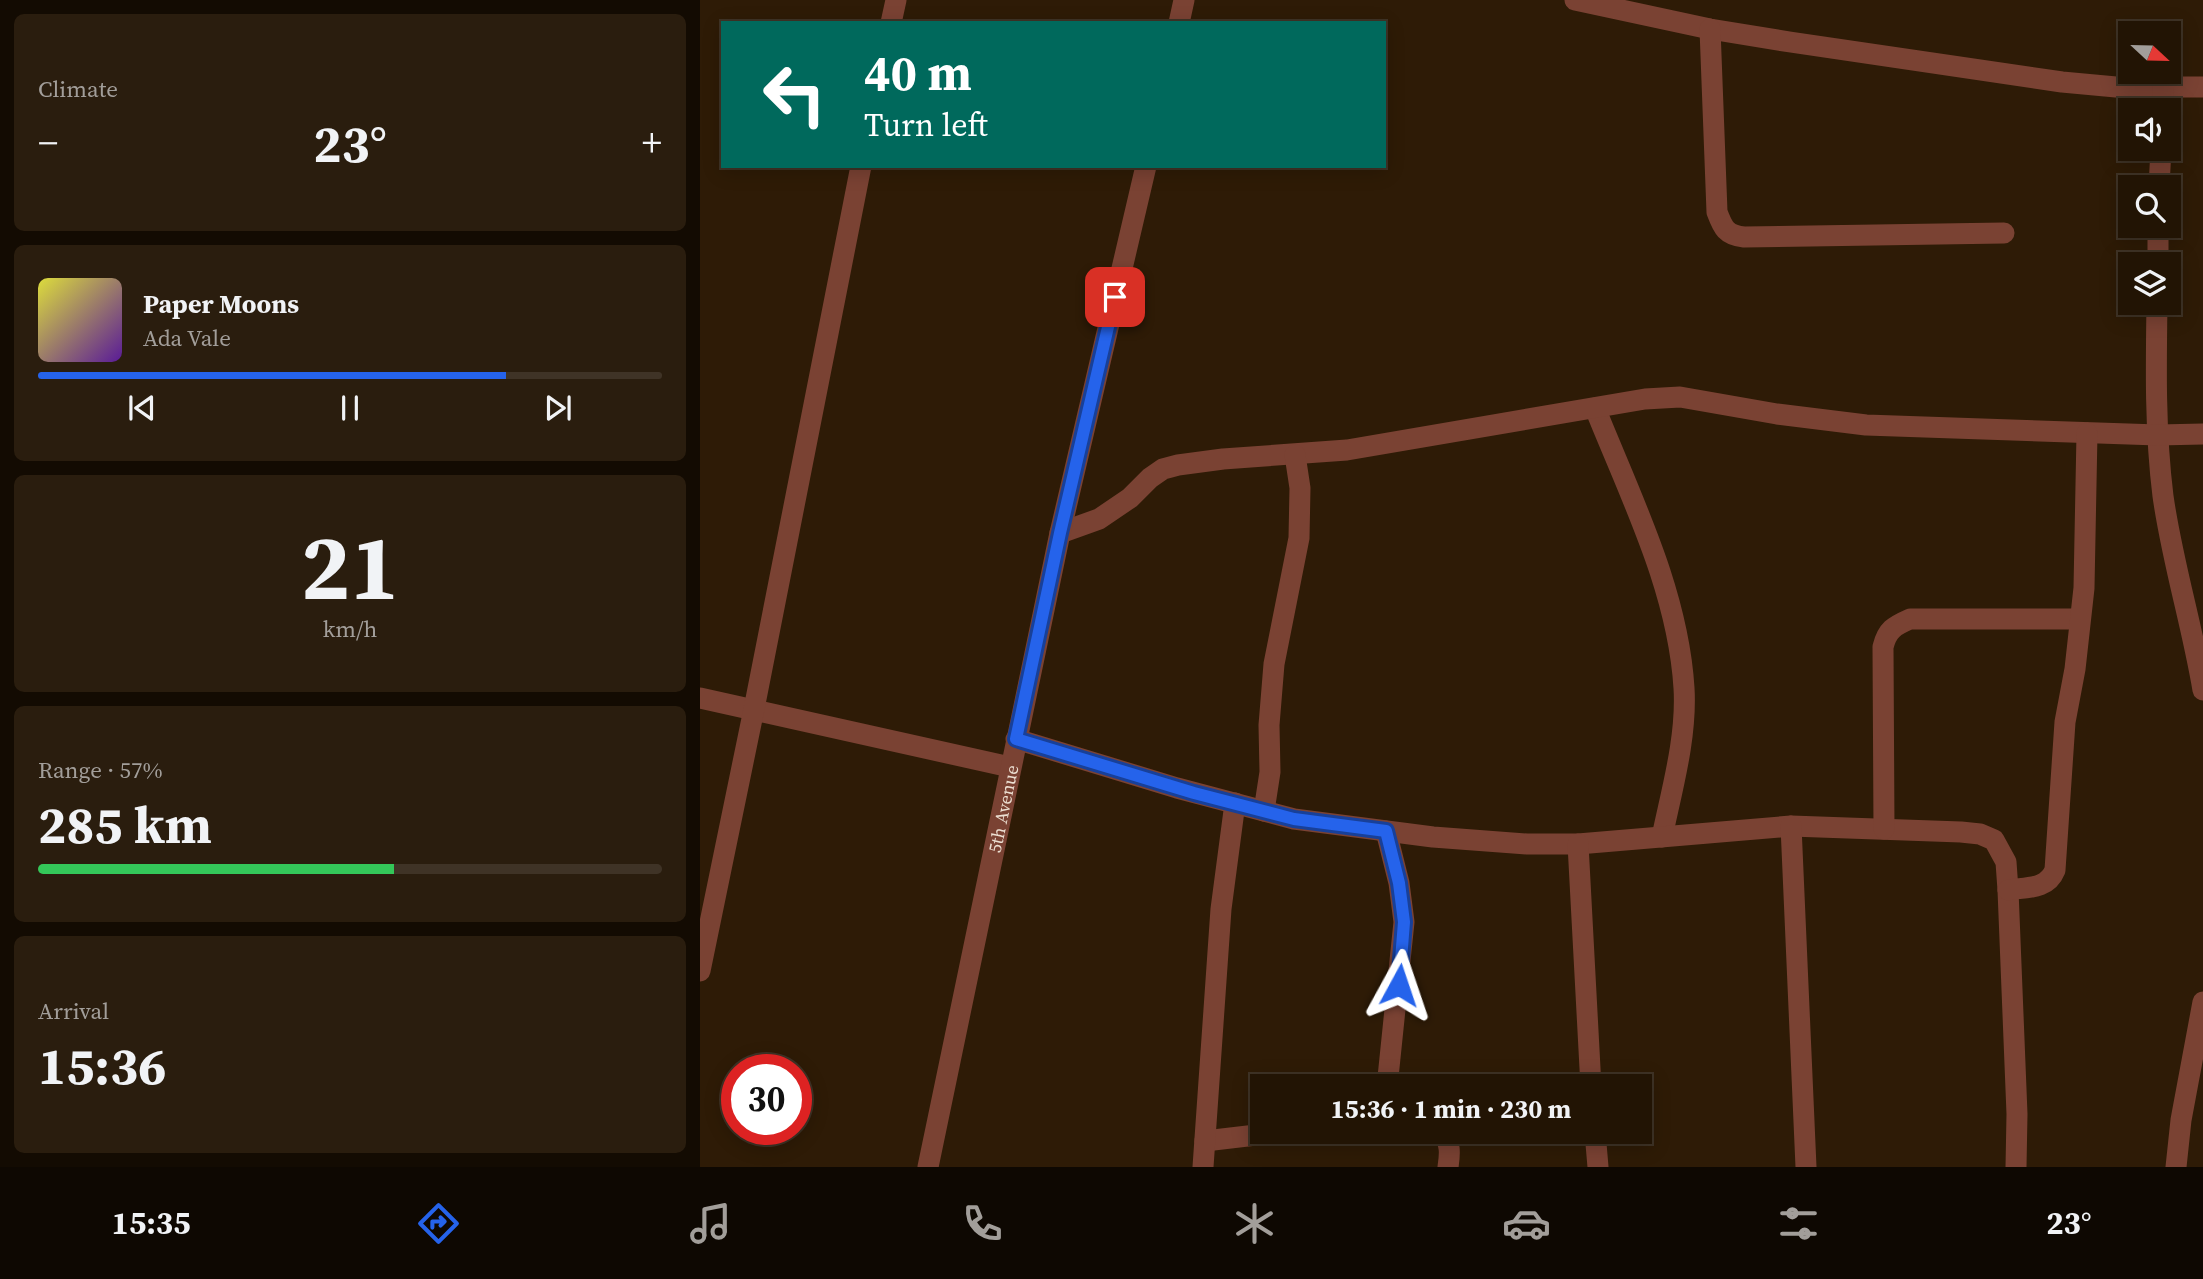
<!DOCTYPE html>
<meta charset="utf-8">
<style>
:root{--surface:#221404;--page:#2a1d0e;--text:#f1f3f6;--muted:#a29e9a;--line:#3f3326;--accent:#2563eb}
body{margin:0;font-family:"Source Serif 4",serif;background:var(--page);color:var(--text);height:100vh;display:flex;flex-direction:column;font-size:26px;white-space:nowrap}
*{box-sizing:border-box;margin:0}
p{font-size:23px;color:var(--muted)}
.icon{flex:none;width:38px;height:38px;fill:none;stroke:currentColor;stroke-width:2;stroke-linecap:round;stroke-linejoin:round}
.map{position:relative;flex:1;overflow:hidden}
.sheet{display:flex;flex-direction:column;gap:14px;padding:14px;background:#130b02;width:700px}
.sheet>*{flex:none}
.hud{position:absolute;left:21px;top:21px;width:665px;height:147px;border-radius:0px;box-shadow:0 4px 18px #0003,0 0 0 2px var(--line);background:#00695c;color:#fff;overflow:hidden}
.needle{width:46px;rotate:112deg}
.buttons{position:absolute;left:1418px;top:21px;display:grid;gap:14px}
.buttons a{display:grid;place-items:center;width:63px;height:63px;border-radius:0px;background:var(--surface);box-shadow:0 4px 18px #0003,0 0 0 2px var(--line);font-size:35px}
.speed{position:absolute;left:21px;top:1054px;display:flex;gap:14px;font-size:35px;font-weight:700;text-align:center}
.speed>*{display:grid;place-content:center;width:91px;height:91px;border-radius:50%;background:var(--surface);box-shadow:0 4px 18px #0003,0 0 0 2px var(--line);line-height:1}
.speed .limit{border:10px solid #d22;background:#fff;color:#111}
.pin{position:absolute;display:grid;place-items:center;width:60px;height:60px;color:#fff;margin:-30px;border-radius:14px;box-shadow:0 4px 10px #0006}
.me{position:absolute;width:77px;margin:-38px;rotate:5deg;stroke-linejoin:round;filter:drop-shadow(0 0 5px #0008)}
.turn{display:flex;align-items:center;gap:24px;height:147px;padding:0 28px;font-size:32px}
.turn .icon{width:91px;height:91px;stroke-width:2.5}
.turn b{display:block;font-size:49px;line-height:60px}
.big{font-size:52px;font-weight:700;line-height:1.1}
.sheet .tile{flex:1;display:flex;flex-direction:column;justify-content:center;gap:10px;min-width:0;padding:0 24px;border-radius:10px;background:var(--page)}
.sheet .dial{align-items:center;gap:0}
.dial b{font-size:91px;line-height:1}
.song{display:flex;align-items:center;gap:21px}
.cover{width:84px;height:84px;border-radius:10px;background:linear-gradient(135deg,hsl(60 70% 55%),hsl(270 70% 35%))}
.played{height:7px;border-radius:4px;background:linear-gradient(90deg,var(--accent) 75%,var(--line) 75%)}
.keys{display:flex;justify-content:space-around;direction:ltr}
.heat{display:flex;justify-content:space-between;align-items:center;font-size:38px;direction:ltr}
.charge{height:10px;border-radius:5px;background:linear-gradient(90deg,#34c759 57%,var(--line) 0)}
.trip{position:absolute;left:550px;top:1074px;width:402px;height:70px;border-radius:0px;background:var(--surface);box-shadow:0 4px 18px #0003,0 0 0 2px var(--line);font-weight:700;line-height:70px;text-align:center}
.tabs{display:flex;height:112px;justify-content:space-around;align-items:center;background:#0e0802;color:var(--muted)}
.tabs .icon{width:49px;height:49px}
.tabs .active{color:var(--accent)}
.tabs b{font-size:32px;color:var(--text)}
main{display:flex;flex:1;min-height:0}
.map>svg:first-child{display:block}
</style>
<main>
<section class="sheet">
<div class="tile"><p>Climate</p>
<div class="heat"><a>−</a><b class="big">23°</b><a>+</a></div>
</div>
<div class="tile">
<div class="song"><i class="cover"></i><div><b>Paper Moons</b><p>Ada Vale</p></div></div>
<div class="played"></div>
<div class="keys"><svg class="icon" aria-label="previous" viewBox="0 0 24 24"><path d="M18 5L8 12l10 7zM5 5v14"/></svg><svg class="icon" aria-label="pause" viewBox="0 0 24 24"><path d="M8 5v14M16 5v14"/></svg><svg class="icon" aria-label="next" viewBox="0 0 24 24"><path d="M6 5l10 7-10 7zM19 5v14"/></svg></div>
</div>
<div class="tile dial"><b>21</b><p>km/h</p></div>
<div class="tile"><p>Range · 57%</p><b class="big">285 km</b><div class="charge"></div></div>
<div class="tile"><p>Arrival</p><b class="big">15:36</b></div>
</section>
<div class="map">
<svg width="1503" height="1167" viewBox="0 0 1503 1167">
<rect width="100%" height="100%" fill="#2e1b06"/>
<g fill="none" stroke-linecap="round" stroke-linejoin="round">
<g stroke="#7a4233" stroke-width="21">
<polyline points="875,0 1010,29 1090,42 1362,82 1416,87 1503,87"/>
<polyline points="191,23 196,0"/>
<path d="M 1010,29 L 1017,212 C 1023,228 1026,235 1044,237 L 1304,233"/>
<polyline points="1462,110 1463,88"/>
<polyline points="1459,187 1461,149"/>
<polyline points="1458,264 1458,226"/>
<path d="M 1457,303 C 1456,367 1455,432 1463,496 C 1472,561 1492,624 1503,690"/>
<path d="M 895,408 C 931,498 978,590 984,688 C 987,737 972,789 962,837"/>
<polyline points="360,533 399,519 430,498 450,478 463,469 478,465 523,459 647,450 945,399 980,397 1077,414 1166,425 1458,435 1503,434"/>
<polyline points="0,698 310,767"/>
<polyline points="316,739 477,788 594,819 733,837 827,844 878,844 1091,826 1261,832 1280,834 1294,840 1306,862 1308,890 1317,1114 1316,1167"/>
<polyline points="564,811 570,772 569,725 574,664 599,538 600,488 595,455"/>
<polyline points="1091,826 1106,1167"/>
<path d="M 1184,829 L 1183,647 C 1187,630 1194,626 1210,619 L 1380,619"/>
<polyline points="686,831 699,883 704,922 687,1087"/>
<polyline points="878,844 891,1087"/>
<path d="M 1308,890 C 1326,887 1347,890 1355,870 L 1365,722 L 1375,669 L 1384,588 L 1387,433"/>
<polyline points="0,971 54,709 161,166"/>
<path d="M 742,1132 C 751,1143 750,1154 748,1167"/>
<polyline points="895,1132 898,1167"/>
<polyline points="505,1141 581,1132"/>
<polyline points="503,1167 521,909 535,803"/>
<polyline points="1476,1167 1481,1120 1503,1002"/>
</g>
<g stroke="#7a4233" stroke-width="21">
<polyline points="479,23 484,0"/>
<path id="s1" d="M 228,1167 L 360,533 L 446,166"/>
</g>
</g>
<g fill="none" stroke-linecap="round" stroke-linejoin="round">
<defs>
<polyline id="route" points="415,297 360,533 316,739 494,793 594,819 686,831 699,883 704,922 699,985"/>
</defs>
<use href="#route" stroke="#184099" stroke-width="18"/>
<use href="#route" stroke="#2563eb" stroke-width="12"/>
</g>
<g text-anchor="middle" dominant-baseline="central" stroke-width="7" stroke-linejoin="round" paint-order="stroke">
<g font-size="18" fill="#ecdfd2" stroke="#241200">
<text stroke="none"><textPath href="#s1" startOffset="366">5th Avenue</textPath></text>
</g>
</g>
</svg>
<div class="buttons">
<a><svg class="needle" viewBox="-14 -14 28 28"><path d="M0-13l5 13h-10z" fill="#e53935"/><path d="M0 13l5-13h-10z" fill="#a29e9a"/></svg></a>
<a><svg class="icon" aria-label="sound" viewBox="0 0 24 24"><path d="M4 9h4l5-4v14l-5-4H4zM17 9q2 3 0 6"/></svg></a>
<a><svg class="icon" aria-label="search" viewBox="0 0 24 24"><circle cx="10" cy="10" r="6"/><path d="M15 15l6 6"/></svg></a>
<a><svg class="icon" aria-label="layers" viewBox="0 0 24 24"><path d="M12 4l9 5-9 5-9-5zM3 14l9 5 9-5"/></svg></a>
</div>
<div class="speed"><div class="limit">30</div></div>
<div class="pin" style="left:415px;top:297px;background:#d93025"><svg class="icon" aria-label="arrive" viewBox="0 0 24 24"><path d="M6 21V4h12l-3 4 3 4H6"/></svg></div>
<svg class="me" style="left:699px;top:985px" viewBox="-20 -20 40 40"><path d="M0-17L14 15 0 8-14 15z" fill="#2563eb" stroke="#fff" stroke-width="4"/></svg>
<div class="trip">15:36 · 1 min · 230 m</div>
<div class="hud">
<div class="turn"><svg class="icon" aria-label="left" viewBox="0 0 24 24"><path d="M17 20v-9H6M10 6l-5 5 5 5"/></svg><div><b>40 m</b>Turn left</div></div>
</div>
</div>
</main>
<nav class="tabs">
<b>15:35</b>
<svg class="icon active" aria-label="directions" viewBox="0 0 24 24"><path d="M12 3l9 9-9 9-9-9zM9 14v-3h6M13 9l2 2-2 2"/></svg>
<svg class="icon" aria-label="music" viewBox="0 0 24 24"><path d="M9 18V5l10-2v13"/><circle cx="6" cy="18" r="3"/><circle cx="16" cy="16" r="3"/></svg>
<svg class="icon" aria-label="phone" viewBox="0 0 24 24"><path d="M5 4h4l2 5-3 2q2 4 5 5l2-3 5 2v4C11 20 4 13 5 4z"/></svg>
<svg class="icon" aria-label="climate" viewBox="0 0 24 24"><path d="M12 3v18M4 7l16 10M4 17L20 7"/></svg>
<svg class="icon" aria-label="car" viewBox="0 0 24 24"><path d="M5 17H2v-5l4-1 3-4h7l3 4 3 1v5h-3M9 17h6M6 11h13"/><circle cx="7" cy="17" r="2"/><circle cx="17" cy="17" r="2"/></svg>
<svg class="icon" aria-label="filters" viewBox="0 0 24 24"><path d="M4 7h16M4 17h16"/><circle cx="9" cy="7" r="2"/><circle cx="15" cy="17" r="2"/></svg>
<b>23°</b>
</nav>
